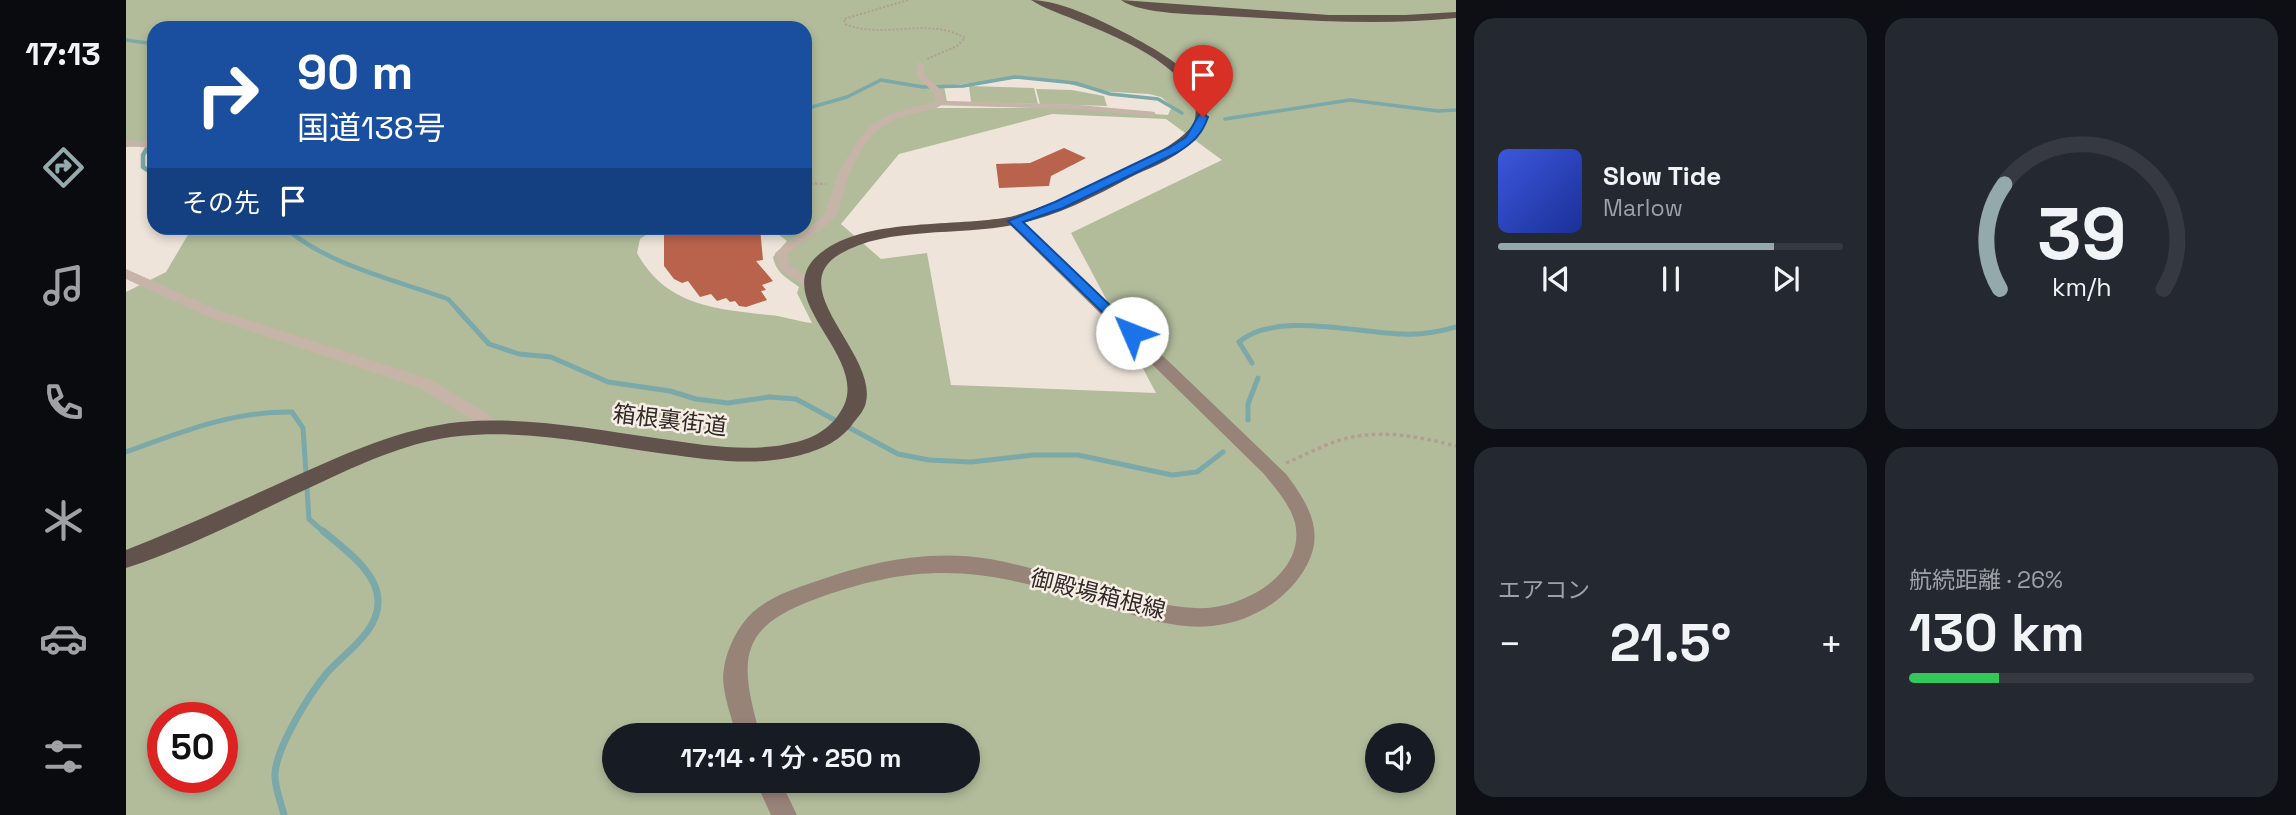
<!DOCTYPE html>
<html lang="ja">
<meta charset="utf-8">
<style>
:root{--surface:#171b24;--page:#242831;--text:#f1f3f6;--muted:#9ea1a6;--line:#363941;--accent:#93a9ab}
body{margin:0;font-family:"Space Grotesk","Noto Sans JP",sans-serif;background:var(--page);color:var(--text);height:100vh;display:flex;flex-direction:column;font-size:26px;white-space:nowrap}
*{box-sizing:border-box;margin:0}
p{font-size:23px;color:var(--muted)}
.icon{flex:none;width:38px;height:38px;fill:none;stroke:currentColor;stroke-width:2;stroke-linecap:round;stroke-linejoin:round}
.map{position:relative;flex:1;overflow:hidden}
.side{display:flex;flex-direction:column;gap:18px;padding:18px;background:#0d0f14;width:840px}
.side>*{flex:none}
.hud{position:absolute;left:21px;top:21px;width:665px;height:214px;border-radius:21px;box-shadow:0 4px 10px #0003;background:#1a4fa0;color:#fff;overflow:hidden}
.controls{position:absolute;left:1239px;top:723px;display:grid;gap:14px}
.controls a{display:grid;place-items:center;width:70px;height:70px;border-radius:50%;background:var(--surface);box-shadow:0 4px 10px #0003;font-size:35px}
.speed{position:absolute;left:21px;top:702px;display:flex;gap:14px;font-size:35px;font-weight:700;text-align:center}
.speed>*{display:grid;place-content:center;width:91px;height:91px;border-radius:50%;background:var(--surface);box-shadow:0 4px 10px #0003;line-height:1}
.speed .limit{border:10px solid #d22;background:#fff;color:#111}
.pin{position:absolute;display:grid;place-items:center;width:60px;height:60px;color:#fff;margin:-72px -30px;border-radius:50% 50% 50% 0;rotate:-45deg;box-shadow:0 0 7px #0007}
.pin .icon{rotate:45deg}
.me{position:absolute;width:77px;margin:-38px;rotate:314deg;stroke-linejoin:round;filter:drop-shadow(0 0 5px #0008)}
.turn{display:flex;align-items:center;gap:24px;height:147px;padding:0 35px;font-size:32px}
.turn .icon{width:91px;height:91px;stroke-width:2.5}
.turn b{display:block;font-size:49px;line-height:60px}
.then{display:flex;align-items:center;height:66px;padding:0 35px;background:#0003;gap:14px;font-size:26px}
.big{font-size:52px;font-weight:600;line-height:1.1}
.side .widget{flex:1;display:flex;flex-direction:column;justify-content:center;gap:10px;min-width:0;padding:0 24px;border-radius:21px;background:var(--page)}
.side .dial{align-items:center;gap:0}
.dial svg{height:182px;overflow:visible;fill:none;stroke:var(--line);stroke-width:7;stroke-linecap:round;text-anchor:middle}
.dial text{fill:var(--text);stroke:none}
.song{display:flex;align-items:center;gap:21px}
.cover{width:84px;height:84px;border-radius:10px;background:linear-gradient(135deg,hsl(230 70% 55%),hsl(230 70% 35%))}
.played{height:7px;border-radius:4px;background:linear-gradient(90deg,var(--accent) 80%,var(--line) 80%)}
.keys{display:flex;justify-content:space-around;direction:ltr}
.heat{display:flex;justify-content:space-between;align-items:center;font-size:38px;direction:ltr}
.charge{height:10px;border-radius:5px;background:linear-gradient(90deg,#34c759 26%,var(--line) 0)}
.side .tiles{flex:1;display:grid;gap:18px;grid-template-columns:repeat(2,1fr)}
.trip{position:absolute;left:476px;top:723px;width:378px;height:70px;border-radius:35px;background:var(--surface);box-shadow:0 4px 10px #0003;font-weight:600;line-height:70px;text-align:center}
main{display:flex;flex:1;min-height:0}
.menu{display:flex;flex-direction:column;width:126px;justify-content:space-around;align-items:center;background:#090b0e;color:var(--muted)}
.menu .icon{width:49px;height:49px}
.menu .selected{color:var(--accent)}
.menu b{font-size:32px;color:var(--text)}
.map>svg:first-child{display:block}
</style>
<main>
<nav class="menu">
<b>17:13</b>
<svg class="icon selected" aria-label="directions" viewBox="0 0 24 24"><path d="M12 3l9 9-9 9-9-9zM9 14v-3h6M13 9l2 2-2 2"/></svg>
<svg class="icon" aria-label="music" viewBox="0 0 24 24"><path d="M9 18V5l10-2v13"/><circle cx="6" cy="18" r="3"/><circle cx="16" cy="16" r="3"/></svg>
<svg class="icon" aria-label="phone" viewBox="0 0 24 24"><path d="M5 4h4l2 5-3 2q2 4 5 5l2-3 5 2v4C11 20 4 13 5 4z"/></svg>
<svg class="icon" aria-label="climate" viewBox="0 0 24 24"><path d="M12 3v18M4 7l16 10M4 17L20 7"/></svg>
<svg class="icon" aria-label="car" viewBox="0 0 24 24"><path d="M5 17H2v-5l4-1 3-4h7l3 4 3 1v5h-3M9 17h6M6 11h13"/><circle cx="7" cy="17" r="2"/><circle cx="17" cy="17" r="2"/></svg>
<svg class="icon" aria-label="filters" viewBox="0 0 24 24"><path d="M4 7h16M4 17h16"/><circle cx="9" cy="7" r="2"/><circle cx="15" cy="17" r="2"/></svg>
</nav>
<div class="map">
<svg width="1330" height="815" viewBox="0 0 1330 815">
<rect width="100%" height="100%" fill="#eee4da"/>
<g fill="#b2bc9b" fill-rule="evenodd">
<path d="M 0,0 L 1330,0 L 1330,815 L 0,815 L 0,292 L 40,272 L 66,228 L 530,228 L 514,239 L 511,253 C 540,306 590,309 643,315 C 658,316 673,322 686,323 L 671,293 L 673,287 C 661,278 650,273 647,257 L 661,241 L 644,228 L 679,228 L 679,28 L 28,28 L 28,145 L 0,147 ZM 883,79 L 923,79 L 971,91 L 1023,94 L 1035,97 L 1046,106 L 1042,115 L 939,108 L 810,108 L 821,102 L 818,86 ZM 926,114 L 1040,119 L 1096,160 L 945,233 L 1030,393 L 825,385 L 801,253 L 755,259 L 715,224 L 773,154 ZM 37,718 L 96,718 L 96,777 L 37,777 ZM 488,735 L 842,735 L 842,780 L 488,780 ZM 1251,735 L 1297,735 L 1297,780 L 1251,780 Z"/>
<polygon points="843,86 908,88 912,104 845,102"/>
<polygon points="910,89 946,90 978,96 981,106 914,104"/>
</g>
<g fill="none" stroke-linecap="round" stroke-linejoin="round">
<g stroke="#7ba8a8" stroke-width="3.5">
<polyline points="0,40 28,44"/>
<polyline points="679,109 721,97 755,80 797,87 837,86 889,77 949,83 984,94 1032,99 1056,113"/>
<polyline points="1099,119 1224,100 1312,111 1330,110"/>
</g>
<g stroke="#7ba8a8" stroke-width="4.5">
<polyline points="28,137 17,155 17,167 28,174"/>
<path d="M 160,228 C 199,264 272,281 322,299 L 333,311"/>
</g>
<g stroke="#7ba8a8" stroke-width="5">
<polyline points="332,310 363,344 393,354 425,357 482,382 544,391 570,399 602,403 643,397 670,399 772,454 803,460 845,462 907,455 952,455 1046,475 1071,472 1097,452"/>
<path d="M 1126,363 L 1113,342 C 1149,311 1231,333 1277,334 C 1295,335 1313,332 1330,327"/>
<polyline points="1122,420 1122,404 1132,378"/>
<path d="M 0,452 C 55,432 107,411 166,412 L 177,428 L 183,519 L 199,533"/>
</g>
<path stroke="#7ba8a8" stroke-width="7" d="M 158,815 C 155,802 148,787 149,773 C 151,746 183,695 200,674 C 218,653 253,632 252,601 C 252,572 217,548 197,531"/>
</g>
<g fill="#ba634c">
<polygon points="938,148 960,158 925,176 923,186 873,188 870,164 904,163"/>
<polygon points="544,228 634,228 637,260 630,261 647,281 636,285 640,290 635,291 641,300 620,307 613,306 609,301 604,302 600,298 591,301 585,294 574,297 562,281 556,283 548,279 538,266 538,232 544,232"/>
</g>
<g fill="none" stroke-linecap="round" stroke-linejoin="round">
<path stroke="#b19e91" stroke-width="2" stroke-dasharray="2 2" stroke-linecap="butt" d="M 782,0 L 718,19 L 719,24 C 758,40 802,16 839,38 L 831,46 L 801,59"/>
<polyline stroke="#b19e91" stroke-width="2.5" stroke-dasharray="2.5 2.5" stroke-linecap="butt" points="679,183 700,184"/>
<path stroke="#b19e91" stroke-width="3.5" stroke-dasharray="3.5 3.5" stroke-linecap="butt" d="M 1160,463 C 1177,456 1193,447 1211,441 C 1250,428 1291,436 1330,446"/>
<polyline stroke="#c5b4a7" stroke-width="4.5" points="814,103 950,107 1027,114"/>
<g fill="#c5b4a7" fill-rule="evenodd">
<polygon points="791,62 798,64 798,74 815,90 819,103 810,108 771,118 751,130 739,144 724,171 712,211 707,220 661,254 664,265 692,285 690,288 682,288 654,270 649,253 698,216 713,171 730,143 744,126 764,114 809,102 808,93 790,75"/>
<polygon points="0,140 28,142 28,148 0,146"/>
</g>
<polygon fill="#c5b4a7" fill-rule="evenodd" points="0,269 92,310 306,380 376,423 379,427 376,431 364,431 294,388 80,316 0,279"/>
<g fill="#988379" fill-rule="evenodd">
<path d="M 888,217 L 893,218 L 1160,474 C 1182,503 1199,531 1181,565 C 1162,600 1125,622 1086,626 C 1046,630 1004,614 967,602 C 857,569 798,559 687,600 C 608,629 615,665 634,735 L 610,735 C 605,714 594,689 598,668 C 601,648 612,626 627,612 C 644,597 667,589 688,582 C 746,561 803,549 864,559 C 933,571 1000,604 1070,608 C 1113,611 1181,575 1169,523 C 1164,504 1150,489 1138,474 L 883,224 L 883,218 Z"/>
<polygon points="629,780 654,780 671,815 645,815"/>
</g>
<g fill="#62524c" fill-rule="evenodd">
<path d="M 905,0 C 937,0 987,26 1016,42 C 1062,68 1114,105 1055,151 C 1041,162 1021,169 1005,177 C 968,197 929,217 887,225 C 834,236 761,226 714,254 C 656,288 751,353 740,402 C 739,409 733,416 728,422 C 715,441 696,449 675,455 C 631,467 585,460 540,454 C 472,445 403,429 334,436 C 285,441 241,461 198,481 C 132,511 68,546 0,568 L 0,550 C 56,528 110,503 165,478 C 219,454 275,428 334,422 C 402,416 470,430 536,439 C 583,446 637,455 683,438 C 695,433 706,425 713,414 C 754,358 630,296 700,249 C 746,218 830,227 883,217 C 917,210 1057,151 1068,122 C 1073,106 1067,91 1055,80 C 1027,51 984,34 947,19 C 933,13 917,8 905,0 Z"/>
<path d="M 995,0 L 1203,15 L 1279,15 L 1330,12 L 1330,18 C 1253,26 1177,20 1100,16 C 1073,14 1016,15 995,0 Z"/>
</g>
</g>
<path fill="#1a73e8" stroke="#114b97" stroke-width="2" d="M 1077,114 L 1082,117 C 1076,134 1068,142 1052,152 L 937,208 L 897,222 L 1013,333 L 1011,336 L 1001,336 L 882,221 L 929,202 L 1044,147 L 1060,137 L 1073,115 Z"/>
<g text-anchor="middle" dominant-baseline="central" stroke-width="5" stroke-linejoin="round" paint-order="stroke">
<g font-size="23" fill="#322a27" stroke="#f7eee5">
<text transform="translate(544 420) rotate(7)">箱根裏街道</text>
<text transform="translate(972 594) rotate(14)">御殿場箱根線</text>
</g>
</g>
</svg>
<div class="controls">
<a><svg class="icon" aria-label="sound" viewBox="0 0 24 24"><path d="M4 9h4l5-4v14l-5-4H4zM17 9q2 3 0 6"/></svg></a>
</div>
<div class="speed"><div class="limit">50</div></div>
<div class="pin" style="left:1077px;top:117px;background:#d93025"><svg class="icon" aria-label="arrive" viewBox="0 0 24 24"><path d="M6 21V4h12l-3 4 3 4H6"/></svg></div>
<svg class="me" style="left:1006px;top:333px" viewBox="-20 -20 40 40"><circle r="19" fill="#fff"/><path d="M0-13L10 11 0 6-10 11z" fill="#1a73e8"/></svg>
<div class="trip">17:14 · 1 分 · 250 m</div>
<div class="hud">
<div class="turn"><svg class="icon" aria-label="right" viewBox="0 0 24 24"><path d="M7 20v-9h11M14 6l5 5-5 5"/></svg><div><b>90 m</b>国道138号</div></div>
<div class="then">その先<svg class="icon" aria-label="arrive" viewBox="0 0 24 24"><path d="M6 21V4h12l-3 4 3 4H6"/></svg></div>
</div>
</div>
<section class="side">
<div class="tiles">
<div class="widget">
<div class="song"><i class="cover"></i><div><b>Slow Tide</b><p>Marlow</p></div></div>
<div class="played"></div>
<div class="keys"><svg class="icon" aria-label="previous" viewBox="0 0 24 24"><path d="M18 5L8 12l10 7zM5 5v14"/></svg><svg class="icon" aria-label="pause" viewBox="0 0 24 24"><path d="M8 5v14M16 5v14"/></svg><svg class="icon" aria-label="next" viewBox="0 0 24 24"><path d="M6 5l10 7-10 7zM19 5v14"/></svg></div>
</div>
<div class="widget dial"><svg viewBox="0 0 100 80">
<path d="M14 69A42 42 0 1 1 86 69"/>
<path d="M14 69A42 42 0 0 1 16 23" stroke="#93a9ab"/>
<text x="50" y="56" font-size="32" font-weight="700">39</text>
<text x="50" y="72" font-size="11">km/h</text>
</svg></div>
<div class="widget"><p>エアコン</p>
<div class="heat"><a>−</a><b class="big">21.5°</b><a>+</a></div>
</div>
<div class="widget"><p>航続距離 · 26%</p><b class="big">130 km</b><div class="charge"></div></div>
</div>
</section>
</main>
